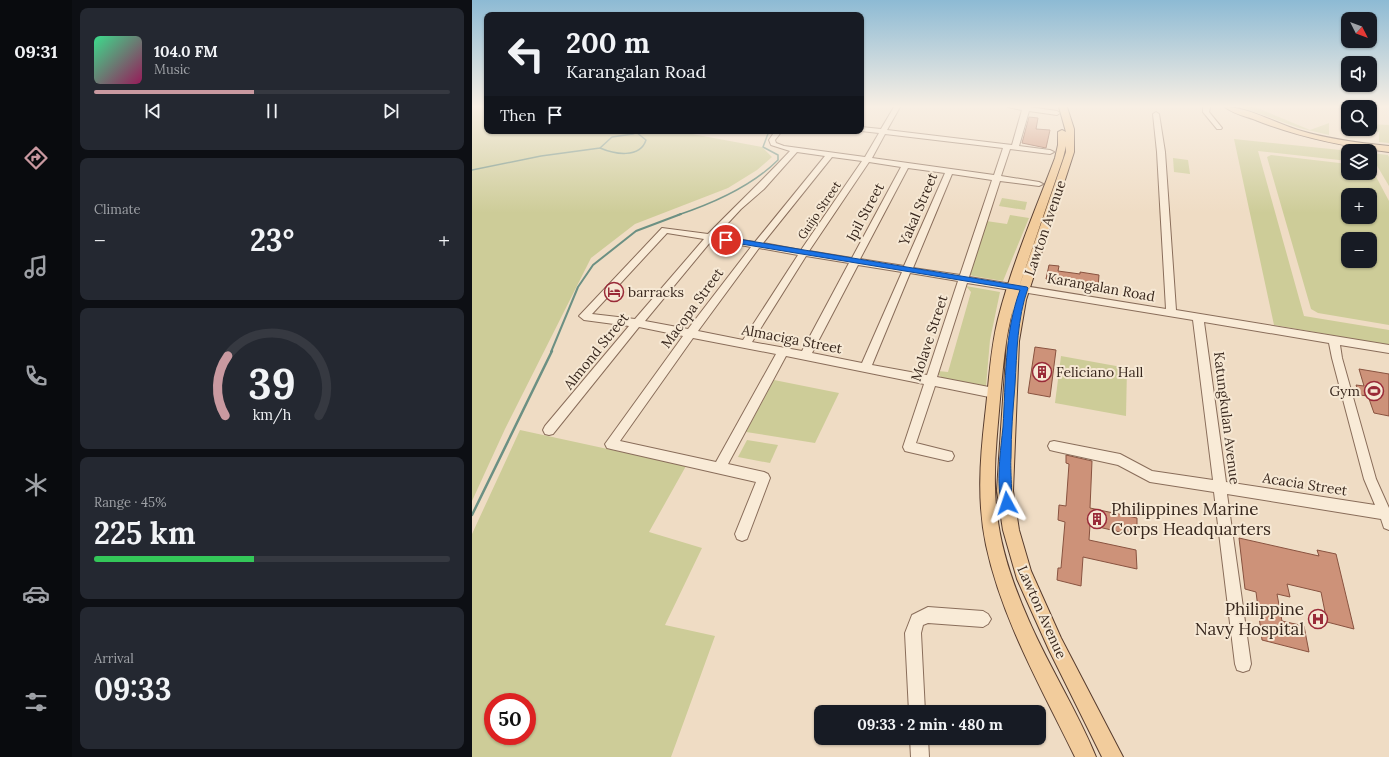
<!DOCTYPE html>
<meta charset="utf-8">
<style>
:root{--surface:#171b24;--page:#242831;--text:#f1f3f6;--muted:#9ea1a6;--line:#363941;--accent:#c999a0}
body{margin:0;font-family:Lora,serif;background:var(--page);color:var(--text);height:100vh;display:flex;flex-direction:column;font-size:15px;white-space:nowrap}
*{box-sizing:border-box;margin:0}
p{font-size:13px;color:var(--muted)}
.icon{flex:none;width:22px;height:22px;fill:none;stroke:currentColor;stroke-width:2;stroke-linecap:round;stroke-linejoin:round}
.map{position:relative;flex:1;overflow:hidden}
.sheet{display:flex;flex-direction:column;gap:8px;padding:8px;background:#0d0f14;width:400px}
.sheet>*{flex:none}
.top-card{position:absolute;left:12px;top:12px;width:380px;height:122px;border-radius:8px;box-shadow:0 1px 3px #0004;background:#171b24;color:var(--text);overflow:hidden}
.needle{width:26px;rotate:132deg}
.controls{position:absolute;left:869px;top:12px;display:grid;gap:8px}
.controls a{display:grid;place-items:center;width:36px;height:36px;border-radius:8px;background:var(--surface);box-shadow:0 1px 3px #0004;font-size:20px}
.speed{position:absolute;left:12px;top:693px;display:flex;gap:8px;font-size:20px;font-weight:700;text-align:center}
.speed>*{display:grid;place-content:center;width:52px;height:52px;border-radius:50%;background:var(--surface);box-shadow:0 1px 3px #0004;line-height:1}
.speed .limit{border:6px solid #d22;background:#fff;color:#111}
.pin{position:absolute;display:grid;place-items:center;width:34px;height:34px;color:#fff;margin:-17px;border:2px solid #fff;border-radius:50%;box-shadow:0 1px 4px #0007}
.me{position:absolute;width:44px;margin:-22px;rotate:355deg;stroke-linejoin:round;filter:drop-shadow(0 0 3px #0008)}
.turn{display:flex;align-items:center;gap:14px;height:84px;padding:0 16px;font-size:18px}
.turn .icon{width:52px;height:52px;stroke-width:2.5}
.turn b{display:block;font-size:28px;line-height:34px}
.then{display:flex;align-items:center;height:38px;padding:0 16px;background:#0003;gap:8px;font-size:15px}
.big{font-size:30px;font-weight:800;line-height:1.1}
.sheet .card{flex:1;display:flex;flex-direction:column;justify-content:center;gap:6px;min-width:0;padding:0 14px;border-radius:8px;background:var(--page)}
.sheet .dial{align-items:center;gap:0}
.dial svg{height:104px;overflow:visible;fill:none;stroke:var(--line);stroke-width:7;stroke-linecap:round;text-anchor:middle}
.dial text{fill:var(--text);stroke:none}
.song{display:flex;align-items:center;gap:12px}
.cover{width:48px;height:48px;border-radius:6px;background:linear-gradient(135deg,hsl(150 70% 55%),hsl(330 70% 35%))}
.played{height:4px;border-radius:2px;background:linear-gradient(90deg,var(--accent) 45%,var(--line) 45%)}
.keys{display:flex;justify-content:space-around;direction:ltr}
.heat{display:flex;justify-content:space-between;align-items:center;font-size:22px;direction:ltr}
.charge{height:6px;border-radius:3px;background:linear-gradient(90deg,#34c759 45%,var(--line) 0)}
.trip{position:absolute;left:342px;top:705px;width:232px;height:40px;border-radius:8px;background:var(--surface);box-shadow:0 1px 3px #0004;font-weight:800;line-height:40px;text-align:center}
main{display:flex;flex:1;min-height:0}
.dock{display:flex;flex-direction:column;width:72px;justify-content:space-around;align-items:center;background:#090b0e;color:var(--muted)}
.dock .icon{width:28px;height:28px}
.dock .active{color:var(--accent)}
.dock b{font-size:18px;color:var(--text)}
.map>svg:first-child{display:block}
</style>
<main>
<nav class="dock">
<b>09:31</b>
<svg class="icon active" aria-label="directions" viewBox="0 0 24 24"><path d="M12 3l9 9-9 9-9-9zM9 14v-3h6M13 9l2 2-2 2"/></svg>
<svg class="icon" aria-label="music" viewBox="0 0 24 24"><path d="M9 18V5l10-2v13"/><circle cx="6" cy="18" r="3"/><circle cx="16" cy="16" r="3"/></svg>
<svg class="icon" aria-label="phone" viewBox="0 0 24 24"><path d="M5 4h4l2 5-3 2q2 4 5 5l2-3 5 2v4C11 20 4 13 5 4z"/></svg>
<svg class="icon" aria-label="climate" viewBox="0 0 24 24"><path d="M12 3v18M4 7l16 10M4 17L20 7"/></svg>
<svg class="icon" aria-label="car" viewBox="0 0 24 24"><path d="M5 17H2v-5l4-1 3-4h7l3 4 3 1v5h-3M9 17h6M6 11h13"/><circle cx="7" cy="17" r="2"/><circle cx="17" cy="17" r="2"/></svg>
<svg class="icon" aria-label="filters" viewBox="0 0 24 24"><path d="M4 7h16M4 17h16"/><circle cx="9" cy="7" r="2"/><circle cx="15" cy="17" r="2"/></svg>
</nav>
<section class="sheet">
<div class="card">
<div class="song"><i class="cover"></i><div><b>104.0 FM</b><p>Music</p></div></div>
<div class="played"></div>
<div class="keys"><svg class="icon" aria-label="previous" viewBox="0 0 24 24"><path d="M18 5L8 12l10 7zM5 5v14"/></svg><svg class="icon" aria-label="pause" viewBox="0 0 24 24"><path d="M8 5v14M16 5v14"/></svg><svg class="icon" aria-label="next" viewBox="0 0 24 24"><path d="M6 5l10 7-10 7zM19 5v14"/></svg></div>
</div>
<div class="card"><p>Climate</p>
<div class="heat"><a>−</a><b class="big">23°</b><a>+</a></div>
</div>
<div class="card dial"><svg viewBox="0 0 100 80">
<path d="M14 69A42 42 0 1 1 86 69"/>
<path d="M14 69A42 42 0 0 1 16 23" stroke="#c999a0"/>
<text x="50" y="56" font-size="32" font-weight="700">39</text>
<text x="50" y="72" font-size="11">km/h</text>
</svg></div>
<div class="card"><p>Range · 45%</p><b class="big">225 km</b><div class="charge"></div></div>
<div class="card"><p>Arrival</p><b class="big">09:33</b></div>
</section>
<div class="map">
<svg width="917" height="757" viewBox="0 0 917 757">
<rect width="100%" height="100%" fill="#efdcc4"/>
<g fill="#cdcc98" fill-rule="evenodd">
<polygon points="0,107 15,107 15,131 204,131 290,147 300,157 285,170 256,188 163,224 119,258 33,429 0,501"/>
<polygon points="769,107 783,107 838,130 857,123 857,135 827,128"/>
<polygon points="898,124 917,125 917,143 907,142 907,132 898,130"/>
<polygon points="762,139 878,151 876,151 876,161 786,151 832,316 917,330 917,345 802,325"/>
<polygon points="898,153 916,155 917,157 917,186 904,164 898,163"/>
<path d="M 799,155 L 876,164 L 876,173 L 898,173 L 898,168 L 900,169 L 917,201 L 917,325 L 846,313 L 839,309 L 795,157 ZM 876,195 L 898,195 L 898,217 L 876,217 ZM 876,239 L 898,239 L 898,261 L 876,261 Z"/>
<polygon points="701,158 716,160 718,174 702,172"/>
<polygon points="530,198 555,202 553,210 527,206"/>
<polygon points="538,215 557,218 531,281 501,276 497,274 514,221 535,224"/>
<polygon points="494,286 528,292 518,340 514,386 470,378 466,374 466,371 476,372 499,292"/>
<polygon points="589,356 655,368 654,416 583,403"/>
<polygon points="302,380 367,393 343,443 274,432"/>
<path d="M 48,430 L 214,466 L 177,532 L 230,548 L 193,625 L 243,636 L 199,757 L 0,757 L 0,534 ZM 21,702 L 55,702 L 55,736 L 21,736 Z"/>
<polygon points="275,440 306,445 298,463 266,457"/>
</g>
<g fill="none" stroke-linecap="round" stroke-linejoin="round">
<g stroke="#6c9083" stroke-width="1.5">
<path d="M 128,148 C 142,154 168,159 174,140 L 164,132"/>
<polyline points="0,170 69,156 128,148 140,137 161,134 166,131"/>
<path d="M 206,215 C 242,203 279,187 306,160 L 306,155 L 291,147 L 297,131"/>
</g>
<polyline stroke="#6c9083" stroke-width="2" points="79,352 106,287 121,265 164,231 209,214"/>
<polyline stroke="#6c9083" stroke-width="2.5" points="0,515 80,351"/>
</g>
<g fill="#cd9279" stroke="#895340">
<polygon points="557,117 566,118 564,129 578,130 574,148 550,143"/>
<polygon points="577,265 587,266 586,271 608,274 608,272 627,275 626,287 574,279"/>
<polygon points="563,347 584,350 578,397 556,393"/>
<polygon points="887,369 917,374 917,416 902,413 896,396 888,395 884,385 892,386"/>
<polygon points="594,455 620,461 618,508 665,518 665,536 618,525 617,540 664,550 665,569 611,557 609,586 585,580 586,568 589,568 593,522 586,520 587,505 594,506 597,464 594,463"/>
<polygon points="767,538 847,556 845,550 864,554 882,629 855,622 849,592 815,584 818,597 805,594 810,621 832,626 837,652 790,640 784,592 773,589"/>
</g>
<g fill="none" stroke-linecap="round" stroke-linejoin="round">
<defs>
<g id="minor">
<path d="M 422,107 L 428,107 L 415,130 L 540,145 L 550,110 L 536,107 L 557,107 L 585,111 L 588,113 L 585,115 L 557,111 L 547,146 L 578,150 L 582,152 L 578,154 L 538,149 L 529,176 L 567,182 L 571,184 L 567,186 L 528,181 L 497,277 L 694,309 L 685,152 L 681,114 L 684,112 L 687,114 L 693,152 L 704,310 L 917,345 L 917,353 L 868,345 L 870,358 L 904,479 L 917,508 L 917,530 L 912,528 L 909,519 L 755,494 L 779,664 L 777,670 L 771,672 L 765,670 L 763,664 L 742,492 L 678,482 L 646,465 L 582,451 L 578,450 L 576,446 L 578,442 L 582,441 L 648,454 L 680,471 L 741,480 L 721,320 L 495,283 L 465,377 L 522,388 L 526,390 L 528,393 L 526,396 L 522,398 L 463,386 L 444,443 L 480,452 L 482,456 L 480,460 L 476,461 L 437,452 L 433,451 L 431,447 L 452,384 L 314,356 L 256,464 L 292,472 L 296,474 L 298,478 L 275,539 L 270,541 L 265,539 L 263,534 L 284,482 L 139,449 L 135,448 L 133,444 L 211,336 L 167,327 L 81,434 L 77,435 L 73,434 L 71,430 L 73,426 L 157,326 L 112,320 L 107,316 L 190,228 L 236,234 C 263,206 291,180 318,151 L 299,145 L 297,140 L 303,131 L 310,131 L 303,140 L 304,143 L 312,146 L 393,157 L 407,133 L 389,131 L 389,127 L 409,129 ZM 413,134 L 531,148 L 522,175 L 400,158 ZM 325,152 L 353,156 L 283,242 L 244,236 L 269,209 L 292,189 ZM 360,157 L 390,161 L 329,250 L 291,243 ZM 397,162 L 429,167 L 380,258 L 337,251 ZM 436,168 L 473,173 L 432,266 L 388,259 ZM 480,174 L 520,180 L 488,275 L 441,268 ZM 195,233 L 232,239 L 163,319 L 120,314 ZM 240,240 L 279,247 L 216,329 L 173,321 ZM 287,248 L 326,255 L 271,340 L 226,331 ZM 334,256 L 377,263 L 330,351 L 280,342 ZM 386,265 L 430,272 L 390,363 L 340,353 ZM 438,273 L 486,281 L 455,375 L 400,365 ZM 732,322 L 857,343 L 860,358 L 892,479 L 903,505 L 754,482 ZM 221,338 L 304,354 L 244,462 L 148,441 Z"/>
<polygon points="731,107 738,107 737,112 750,128 749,129 745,129 731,112"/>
<polygon points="456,607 511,611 516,614 519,619 516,624 511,627 456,623 451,625 449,633 453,712 437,712 433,633 440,615"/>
<polygon points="438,738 456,738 457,757 439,757"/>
</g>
<g id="major">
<path d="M 587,107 L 595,107 L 602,129 L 602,152 L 554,300 L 547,341 L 541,491 L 547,530 L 559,571 L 589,638 L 651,757 L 630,757 L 577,650 L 545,579 L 531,530 L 525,491 L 527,458 L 535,341 L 541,309 C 533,338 531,368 528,399 C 525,437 520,475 525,514 C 529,551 542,587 557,621 C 577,667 605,710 624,757 L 603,757 C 570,689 530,620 514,545 C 505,502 508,459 513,416 C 517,384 518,351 526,319 C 540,264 563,211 583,158 L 586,145 L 586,132 L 590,130 L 594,132 ZM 594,146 L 594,152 L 546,290 L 591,158 Z"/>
<path d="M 753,107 C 776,107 803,123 826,130 C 856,139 886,143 917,146 L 917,152 C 870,146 825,137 781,119 C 772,116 760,113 753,107 Z"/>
</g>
</defs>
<use href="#minor" stroke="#896d5a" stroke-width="2"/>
<use href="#major" stroke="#573c2e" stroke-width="2"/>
<use href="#minor" fill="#f9ebd7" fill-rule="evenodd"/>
<use href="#major" fill="#f2cc9c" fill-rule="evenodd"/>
</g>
<linearGradient id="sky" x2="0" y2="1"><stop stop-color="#8dbad4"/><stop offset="0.5" stop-color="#f8efe4"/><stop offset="1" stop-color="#f8efe4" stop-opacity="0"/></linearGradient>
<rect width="917" height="213" fill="url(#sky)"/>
<path fill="#1a73e8" stroke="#114b97" d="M 254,237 L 555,287 L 556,288 C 545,319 545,352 543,385 C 541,409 539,433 539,458 C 538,467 541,501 539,506 L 535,508 L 531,506 C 523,488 529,447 531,427 C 534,382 532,333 548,290 L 251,241 L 251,238 Z"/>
<defs>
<symbol id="hotel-ring" viewBox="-11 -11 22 22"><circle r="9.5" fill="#f6e8d4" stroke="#992a38" stroke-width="1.5"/><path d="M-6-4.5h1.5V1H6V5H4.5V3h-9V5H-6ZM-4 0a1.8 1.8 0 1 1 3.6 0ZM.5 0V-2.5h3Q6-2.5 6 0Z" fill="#992a38"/></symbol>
<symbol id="building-ring" viewBox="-11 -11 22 22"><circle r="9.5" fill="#f6e8d4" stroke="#992a38" stroke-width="1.5"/><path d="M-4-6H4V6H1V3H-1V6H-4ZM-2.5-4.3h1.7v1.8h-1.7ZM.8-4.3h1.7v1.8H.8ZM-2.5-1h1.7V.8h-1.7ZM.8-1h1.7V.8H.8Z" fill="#992a38"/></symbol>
<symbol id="stadium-ring" viewBox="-11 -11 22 22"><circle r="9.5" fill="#f6e8d4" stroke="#992a38" stroke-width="1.5"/><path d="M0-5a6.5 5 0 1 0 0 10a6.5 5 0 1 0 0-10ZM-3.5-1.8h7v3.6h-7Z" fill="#992a38"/></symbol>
<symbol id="hospital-ring" viewBox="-11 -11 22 22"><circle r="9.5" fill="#f6e8d4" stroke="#992a38" stroke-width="1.5"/><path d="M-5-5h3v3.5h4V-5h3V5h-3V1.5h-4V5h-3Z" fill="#992a38"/></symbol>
</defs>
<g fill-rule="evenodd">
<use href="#hotel-ring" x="131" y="281" width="22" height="22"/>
<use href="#building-ring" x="559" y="361" width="22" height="22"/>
<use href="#stadium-ring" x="891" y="380" width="22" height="22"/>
<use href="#building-ring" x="614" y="508" width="22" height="22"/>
<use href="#hospital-ring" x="835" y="608" width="22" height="22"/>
</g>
<g text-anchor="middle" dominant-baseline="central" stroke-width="4" stroke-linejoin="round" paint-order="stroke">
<g font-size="12" fill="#39281e" stroke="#f6e8d4">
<text transform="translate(347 210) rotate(-56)">Guijo Street</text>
</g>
<g font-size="14" fill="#39281e" stroke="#f6e8d4">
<text transform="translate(446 209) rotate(-67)">Yakal Street</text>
<text transform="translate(393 212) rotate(-62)">Ipil Street</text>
<text transform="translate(573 228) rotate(-71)">Lawton Avenue</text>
<text transform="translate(629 287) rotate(10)">Karangalan Road</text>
<text transform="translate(220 308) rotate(-54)">Macopa Street</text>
<text transform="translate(457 338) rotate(-72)">Molave Street</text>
<text transform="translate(320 339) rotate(11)">Almaciga Street</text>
<text transform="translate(124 351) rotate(-51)">Almond Street</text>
<text transform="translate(755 418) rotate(83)">Katungkulan Avenue</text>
<text transform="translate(833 484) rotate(9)">Acacia Street</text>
<text transform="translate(570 612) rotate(66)">Lawton Avenue</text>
</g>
<g font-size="14" fill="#39281e" stroke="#f6e8d4" text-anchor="start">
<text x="156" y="292">barracks</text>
<text x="584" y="372">Feliciano Hall</text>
<text x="888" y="391" text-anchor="end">Gym</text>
</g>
<g font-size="17" fill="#39281e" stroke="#f6e8d4" text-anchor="start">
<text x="639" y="509">Philippines Marine<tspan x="639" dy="20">Corps Headquarters</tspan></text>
<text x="832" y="609" text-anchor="end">Philippine<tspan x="832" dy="20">Navy Hospital</tspan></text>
</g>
</g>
</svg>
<div class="controls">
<a><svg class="needle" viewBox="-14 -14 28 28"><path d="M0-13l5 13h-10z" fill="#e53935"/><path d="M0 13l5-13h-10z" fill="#9ea1a6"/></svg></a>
<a><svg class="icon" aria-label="sound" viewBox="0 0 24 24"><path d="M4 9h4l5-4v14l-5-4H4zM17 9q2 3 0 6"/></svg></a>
<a><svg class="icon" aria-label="search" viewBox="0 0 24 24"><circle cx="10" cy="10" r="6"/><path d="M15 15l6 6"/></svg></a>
<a><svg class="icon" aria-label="layers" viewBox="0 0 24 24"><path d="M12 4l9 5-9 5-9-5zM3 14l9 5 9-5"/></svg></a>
<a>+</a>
<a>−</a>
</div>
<div class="speed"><div class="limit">50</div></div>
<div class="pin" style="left:254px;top:240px;background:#d93025"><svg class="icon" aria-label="arrive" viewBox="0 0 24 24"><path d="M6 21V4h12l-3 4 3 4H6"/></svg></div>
<svg class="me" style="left:535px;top:503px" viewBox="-20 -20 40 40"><path d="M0-17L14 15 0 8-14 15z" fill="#1a73e8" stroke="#fff" stroke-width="4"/></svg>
<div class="trip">09:33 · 2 min · 480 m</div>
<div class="top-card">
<div class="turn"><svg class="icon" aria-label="left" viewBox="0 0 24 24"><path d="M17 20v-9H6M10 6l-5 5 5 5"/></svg><div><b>200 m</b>Karangalan Road</div></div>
<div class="then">Then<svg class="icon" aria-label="arrive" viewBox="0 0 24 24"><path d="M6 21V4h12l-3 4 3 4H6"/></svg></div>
</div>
</div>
</main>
